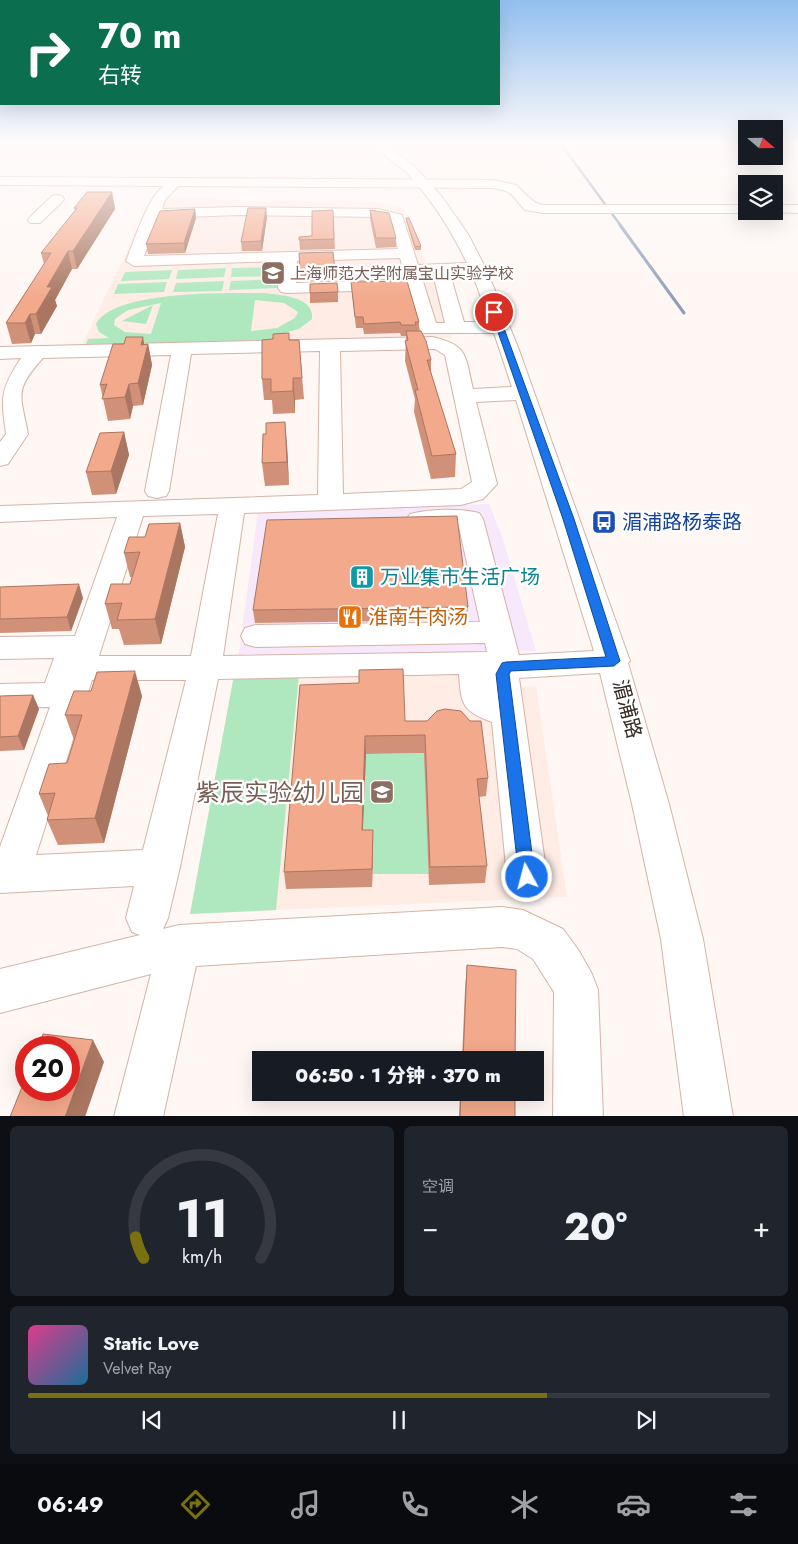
<!DOCTYPE html>
<html lang="zh">
<meta charset="utf-8">
<style>
:root{--surface:#171b24;--page:#20242c;--text:#f1f3f6;--muted:#9ea1a6;--line:#363941;--accent:#7a7010}
body{margin:0;font-family:Jost,"Noto Sans SC",sans-serif;background:var(--page);color:var(--text);height:100vh;display:flex;flex-direction:column;font-size:19px;white-space:nowrap}
*{box-sizing:border-box;margin:0}
p{font-size:16px;color:var(--muted)}
.icon{flex:none;width:28px;height:28px;fill:none;stroke:currentColor;stroke-width:2;stroke-linecap:round;stroke-linejoin:round}
.map{position:relative;height:1116px;overflow:hidden}
.details{display:flex;flex-direction:column;gap:10px;padding:10px;background:#0d0f14;flex:1}
.details>*{flex:none}
.guide{position:absolute;left:0px;top:0px;width:500px;height:105px;box-shadow:0 5px 20px #0002;background:#0b6e4f;color:#fff;overflow:hidden}
.needle{width:32px;rotate:110deg}
.fabs{position:absolute;left:738px;top:120px;display:grid;gap:10px}
.fabs a{display:grid;place-items:center;width:45px;height:45px;border-radius:0px;background:var(--surface);box-shadow:0 5px 20px #0002;font-size:25px}
.speed{position:absolute;left:15px;top:1036px;display:flex;gap:10px;font-size:25px;font-weight:700;text-align:center}
.speed>*{display:grid;place-content:center;width:65px;height:65px;border-radius:50%;background:var(--surface);box-shadow:0 5px 20px #0002;line-height:1}
.speed .limit{border:8px solid #d22;background:#fff;color:#111}
.pin{position:absolute;display:grid;place-items:center;width:42px;height:42px;color:#fff;margin:-21px;border:2px solid #fff;border-radius:50%;box-shadow:0 1px 5px #0007}
.me{position:absolute;width:55px;margin:-28px;rotate:353deg;stroke-linejoin:round;filter:drop-shadow(0 0 4px #0008)}
.turn{display:flex;align-items:center;gap:18px;height:105px;padding:0 15px;font-size:22px}
.turn .icon{width:65px;height:65px;stroke-width:2.5}
.turn b{display:block;font-size:35px;line-height:42px}
.big{font-size:38px;font-weight:800;line-height:1.1}
.details .tile{flex:1;display:flex;flex-direction:column;justify-content:center;gap:8px;min-width:0;padding:0 18px;border-radius:8px;background:var(--page)}
.details .dial{align-items:center;gap:0}
.dial svg{height:130px;overflow:visible;fill:none;stroke:var(--line);stroke-width:7;stroke-linecap:round;text-anchor:middle}
.dial text{fill:var(--text);stroke:none}
.song{display:flex;align-items:center;gap:15px}
.cover{width:60px;height:60px;border-radius:8px;background:linear-gradient(135deg,hsl(330 70% 55%),hsl(200 70% 35%))}
.played{height:5px;border-radius:2px;background:linear-gradient(90deg,var(--accent) 70%,var(--line) 70%)}
.keys{display:flex;justify-content:space-around;direction:ltr}
.heat{display:flex;justify-content:space-between;align-items:center;font-size:28px;direction:ltr}
.details .tiles{flex:1;display:grid;gap:10px;grid-template-columns:1fr 1fr}
.tile:last-child{grid-column:span 2}
.trip{position:absolute;left:252px;top:1051px;width:292px;height:50px;border-radius:0px;background:var(--surface);box-shadow:0 5px 20px #0002;font-weight:800;line-height:50px;text-align:center}
.tab-bar{display:flex;height:80px;justify-content:space-around;align-items:center;background:#090b0e;color:var(--muted)}
.tab-bar .icon{width:35px;height:35px}
.tab-bar .current{color:var(--accent)}
.tab-bar b{font-size:22px;color:var(--text)}
.map>svg:first-child{display:block}
</style>
<div class="map">
<svg width="798" height="1117" viewBox="0 0 798 1117">
<rect width="100%" height="100%" fill="#fef7f4"/>
<polygon fill="#f8e8fb" points="489,504 502,536 536,651 238,660 258,512"/>
<g fill="#feece5">
<polygon points="411,144 532,144 552,173 452,171 441,167"/>
<polygon points="153,196 252,201 377,202 401,207 405,210 423,257 425,257 427,272 437,279 452,338 80,349"/>
<polygon points="459,670 515,687 536,686 567,897 190,914 234,675"/>
</g>
<g fill="#afe8bf" fill-rule="evenodd">
<polygon points="279,267 278,276 231,277 232,268"/>
<polygon points="226,268 224,277 176,279 178,270"/>
<polygon points="172,270 169,279 121,281 125,272"/>
<polygon points="279,279 278,288 229,290 231,281"/>
<polygon points="224,281 222,291 173,292 176,283"/>
<polygon points="167,282 164,292 114,294 118,284"/>
<path d="M 263,293 C 279,295 315,296 312,319 L 299,329 L 287,332 L 286,339 L 85,347 L 88,339 L 109,338 L 99,332 L 96,324 C 114,290 226,293 263,293 ZM 255,300 L 284,303 L 298,312 L 295,318 L 277,328 L 251,331 ZM 161,303 L 151,334 L 125,332 L 114,325 L 115,319 L 128,310 Z"/>
<polygon points="153,305 146,324 122,321"/>
<polygon points="299,674 276,910 190,914 234,675"/>
<polygon points="432,753 425,775 429,874 373,874 373,849 362,848 366,754"/>
</g>
<g fill="none" stroke-linecap="round" stroke-linejoin="round">
<polyline stroke="#8d9ebc" stroke-width="2.5" points="561,144 621,226"/>
<polyline stroke="#8d9ebc" stroke-width="3" points="620,225 684,313"/>
<defs>
<g id="minor">
<path d="M 372,144 L 385,144 L 415,167 L 442,197 L 468,234 L 487,271 L 519,350 L 630,661 L 628,663 L 669,804 L 703,939 L 733,1117 L 684,1117 L 661,939 L 632,804 L 600,673 L 519,678 L 547,877 L 541,890 L 527,895 L 513,890 L 507,877 L 492,722 C 462,711 461,704 459,674 L 218,679 L 180,867 L 168,918 L 163,929 L 179,925 L 502,907 L 523,910 L 563,929 L 579,951 L 592,974 L 598,990 L 603,1117 L 553,1117 L 554,992 L 533,959 L 517,949 L 502,947 L 196,966 L 163,1117 L 114,1117 L 151,974 L 0,1013 L 0,969 L 140,935 L 132,932 L 126,918 L 134,886 L 0,893 L 0,847 L 50,707 L 0,708 L 0,684 L 45,683 L 54,658 L 0,659 L 0,637 L 75,636 L 117,517 L 0,522 L 0,506 L 318,495 L 320,351 L 191,354 L 169,491 L 166,496 L 157,498 L 148,496 L 145,491 L 171,355 L 43,358 C 13,391 21,395 28,434 L 8,464 L 0,466 L 0,442 L 6,434 C 1,397 0,390 21,358 L 0,359 L 0,347 L 432,337 C 469,345 465,356 473,389 L 512,387 L 494,333 L 421,333 L 400,258 L 297,261 L 296,283 L 388,280 L 394,281 L 396,285 L 394,289 L 388,290 L 287,293 L 281,292 L 278,288 L 281,261 L 134,266 L 126,261 C 134,242 150,187 171,182 L 178,186 L 165,200 L 162,209 L 238,207 L 378,209 L 402,215 L 418,265 L 467,263 C 451,230 433,201 408,174 C 397,163 382,156 372,144 ZM 238,215 L 378,217 L 391,221 L 398,249 L 144,256 L 159,218 ZM 472,273 L 490,322 L 464,322 L 450,274 ZM 433,274 L 445,323 L 436,323 L 421,275 ZM 435,349 L 445,355 L 472,482 L 461,489 L 343,494 L 340,351 ZM 516,400 L 594,651 L 519,655 L 483,519 L 479,513 C 459,508 430,509 410,514 L 406,520 L 410,526 L 419,528 L 459,527 L 480,622 L 256,625 L 245,628 L 241,636 L 245,644 L 256,647 L 485,643 L 487,652 L 223,656 L 244,513 L 461,505 L 483,499 L 497,484 L 476,402 ZM 218,514 L 191,656 L 99,656 L 143,516 ZM 92,680 L 186,680 L 143,850 L 36,855 Z"/>
<path d="M 519,191 C 530,194 530,203 543,205 L 746,205 L 746,211 L 751,211 L 746,213 L 543,213 L 525,210 L 512,195 Z"/>
<polygon points="57,195 62,196 64,199 62,202 40,223 30,223 28,220 30,217 52,196"/>
<polygon points="774,205 798,205 798,213 769,212 774,211"/>
</g>
<polygon id="major" points="0,177 493,180 516,185 526,195 519,199 506,191 493,188 0,185"/>
</defs>
<use href="#minor" stroke="#d5b3a7" stroke-width="2"/>
<use href="#major" stroke="#d5b3a7" stroke-width="2"/>
<use href="#minor" fill="#fff" fill-rule="evenodd"/>
<use href="#major" fill="#fff" fill-rule="evenodd"/>
</g>
<g fill="#d19178">
<polygon points="112,192 115,209 77,269 72,269 55,300 57,306 41,334 35,334 31,343 12,344 6,323 44,264 41,253 75,210 74,208"/>
<polygon points="195,209 196,218 185,253 148,254 146,244"/>
<polygon points="333,210 335,249 300,250 299,237 312,236"/>
<polygon points="370,210 396,238 396,247 376,248 370,219"/>
<polygon points="267,217 262,251 242,251 241,242"/>
<polygon points="406,218 421,246 421,250 415,250 406,221"/>
<polygon points="335,270 336,280 300,281 300,271"/>
<polygon points="351,282 419,322 419,331 431,360 431,374 456,454 455,477 431,479 414,412 415,399 405,361 406,336 401,336 400,333 364,334 363,328 356,328"/>
<polygon points="338,292 338,302 310,303 310,293"/>
<polygon points="290,340 299,340 304,399 295,400 295,413 273,414 272,400 264,400 262,379"/>
<polygon points="144,344 148,344 152,365 143,405 133,406 130,419 108,421 100,385"/>
<polygon points="124,432 129,455 116,494 92,495 86,472"/>
<polygon points="266,434 287,445 289,485 265,486 262,463"/>
<polygon points="180,523 185,547 161,644 124,645 119,629 112,629 105,604 130,584 132,577 130,577 124,553 145,537"/>
<polygon points="0,587 83,598 71,631 0,633"/>
<polygon points="468,607 467,620 255,623 253,610"/>
<polygon points="300,685 405,721 488,778 486,796 479,797 487,866 485,883 429,885 424,753 366,754 363,830 373,830 373,848 372,887 286,889 284,872"/>
<polygon points="33,695 39,709 24,750 0,751 0,696"/>
<polygon points="142,696 104,843 58,845 47,820 48,816 39,794 67,763 74,740 65,715"/>
<polygon points="467,965 515,1060 462,1060 465,989"/>
<polygon points="460,1092 515,1092 515,1117 459,1117"/>
</g>
<g fill="#aa7662">
<polygon points="112,192 115,209 77,269 73,251"/>
<polygon points="266,208 267,217 262,251 261,241"/>
<polygon points="195,209 196,218 185,253 184,243"/>
<polygon points="68,251 72,269 55,300 57,306 41,334 36,314 47,287"/>
<polygon points="30,314 35,334 31,343 25,323"/>
<polygon points="143,337 146,354 148,344 152,365 143,405 138,383 141,345"/>
<polygon points="293,378 295,400 295,413 293,391"/>
<polygon points="129,384 133,406 130,419 125,397"/>
<polygon points="285,422 287,445 289,485 287,462"/>
<polygon points="124,432 129,455 116,494 111,471"/>
<polygon points="180,523 185,547 161,644 155,619"/>
<polygon points="79,584 83,598 71,631 67,617"/>
<polygon points="135,671 142,696 104,843 95,818"/>
<polygon points="33,695 39,709 24,750 18,736"/>
<polygon points="365,736 366,754 362,848 362,830"/>
<polygon points="373,830 373,848 372,887 372,869"/>
<polygon points="93,1040 104,1062 85,1117 65,1117"/>
</g>
<g fill="#f3a98c" stroke="#aa7662">
<polygon points="87,192 112,192 73,251 68,251 47,287 52,287 36,314 30,314 25,323 6,323 51,253 41,253 77,208 74,208"/>
<polygon points="248,208 266,208 261,241 241,242"/>
<polygon points="195,209 184,243 146,244 160,211"/>
<polygon points="333,210 334,239 299,240 299,237 312,236 312,211"/>
<polygon points="370,210 389,213 396,238 376,238"/>
<polygon points="406,218 409,218 421,246 415,247"/>
<polygon points="333,252 335,270 300,271 299,253"/>
<polygon points="407,281 419,322 415,322 416,325 401,325 400,322 364,324 363,317 355,317 351,282"/>
<polygon points="337,283 338,292 310,293 310,284"/>
<polygon points="406,331 421,331 426,341 431,360 427,360 456,454 432,456 415,390 418,390 405,341 408,340"/>
<polygon points="289,333 289,340 299,340 302,378 293,378 293,391 271,392 271,379 262,379 262,340 273,339 273,334"/>
<polygon points="126,337 143,337 141,345 148,344 138,383 129,384 125,397 102,399 107,384 100,385 113,344 124,344"/>
<polygon points="285,422 287,462 262,463 263,434 266,434 266,423"/>
<polygon points="124,432 111,471 86,472 100,433"/>
<polygon points="457,516 468,607 253,610 267,520"/>
<polygon points="180,523 155,619 117,620 122,603 105,604 111,584 130,584 140,552 124,553 129,537 145,537 149,524"/>
<polygon points="79,584 67,617 0,619 0,587"/>
<polygon points="403,669 405,721 427,721 437,711 445,709 461,711 470,721 481,721 488,778 477,779 487,866 430,867 425,735 365,736 362,830 373,830 372,869 284,872 300,685 359,683 359,670"/>
<polygon points="135,671 95,818 47,820 55,793 39,794 49,764 67,763 82,715 65,715 74,691 91,691 97,672"/>
<polygon points="33,695 18,736 0,737 0,696"/>
<polygon points="467,965 516,970 515,1060 463,1060"/>
<polygon points="43,1034 93,1040 65,1117 10,1117 26,1077 26,1090 69,1090 69,1048 38,1048"/>
<polygon points="461,1092 515,1092 515,1117 460,1117"/>
</g>
<linearGradient id="sky" x2="0" y2="1"><stop stop-color="#92bff0"/><stop offset="0.48" stop-color="#fffbfa"/><stop offset="1" stop-color="#fffbfa" stop-opacity="0"/></linearGradient>
<rect width="798" height="300" fill="url(#sky)"/>
<polygon fill="#1a73e8" stroke="#114b97" points="494,310 498,312 574,519 620,661 614,666 511,671 509,674 535,877 533,883 527,885 521,883 519,877 496,674 502,663 506,662 606,657 563,519 491,312"/>
<defs>
<symbol id="school-square" viewBox="-11 -11 22 22"><rect x="-9" y="-9" width="18" height="18" rx="4" fill="#8d6e63" stroke="#fff"/><path d="M0-5L7-2L0 1L-7-2ZM-4 1L0 2.5L4 1V4Q0 6-4 4Z" fill="#fff"/></symbol>
<symbol id="bus-square" viewBox="-11 -11 22 22"><rect x="-9" y="-9" width="18" height="18" rx="4" fill="#1a4fb4" stroke="#fff"/><path d="M-5-6H5V4H4V6H2V4H-2V6H-4V4H-5ZM-3.5-4V0h7V-4ZM-3.5 1.2v1.5H-2V1.2ZM2 1.2v1.5H3.5V1.2Z" fill="#fff"/></symbol>
<symbol id="building-square" viewBox="-11 -11 22 22"><rect x="-9" y="-9" width="18" height="18" rx="4" fill="#0f9aa8" stroke="#fff"/><path d="M-4-6H4V6H1V3H-1V6H-4ZM-2.5-4.3h1.7v1.8h-1.7ZM.8-4.3h1.7v1.8H.8ZM-2.5-1h1.7V.8h-1.7ZM.8-1h1.7V.8H.8Z" fill="#fff"/></symbol>
<symbol id="restaurant-square" viewBox="-11 -11 22 22"><rect x="-9" y="-9" width="18" height="18" rx="4" fill="#e8710a" stroke="#fff"/><path d="M-5-6h1v4h1v-4h1v4h1v-4h1v5L-1.5 .5V6h-2V.5L-5-1ZM5-6V6H3V1.5H1.5Q1.5-4 5-6Z" fill="#fff"/></symbol>
</defs>
<g fill-rule="evenodd">
<use href="#school-square" x="259" y="259" width="28" height="28"/>
<use href="#bus-square" x="590" y="508" width="28" height="28"/>
<use href="#building-square" x="348" y="563" width="28" height="28"/>
<use href="#restaurant-square" x="336" y="603" width="28" height="28"/>
<use href="#school-square" x="368" y="778" width="28" height="28"/>
</g>
<g text-anchor="middle" dominant-baseline="central" stroke-width="4.5" stroke-linejoin="round" paint-order="stroke">
<g font-size="16" fill="#785e54" stroke="#fff" text-anchor="start">
<text x="290" y="273">上海师范大学附属宝山实验学校</text>
</g>
<g font-size="20" fill="#164399" stroke="#fff" text-anchor="start">
<text x="622" y="522">湄浦路杨泰路</text>
</g>
<g font-size="20" fill="#0d838f" stroke="#fff" text-anchor="start">
<text x="380" y="577">万业集市生活广场</text>
</g>
<g font-size="20" fill="#c56008" stroke="#fff" text-anchor="start">
<text x="368" y="617">淮南牛肉汤</text>
</g>
<g font-size="20" fill="#372a25" stroke="#fff">
<text transform="translate(627 709) rotate(75)">湄浦路</text>
</g>
<g font-size="24" fill="#785e54" stroke="#fff" text-anchor="end">
<text x="364" y="792">紫辰实验幼儿园</text>
</g>
</g>
</svg>
<div class="fabs">
<a><svg class="needle" viewBox="-14 -14 28 28"><path d="M0-13l5 13h-10z" fill="#e53935"/><path d="M0 13l5-13h-10z" fill="#9ea1a6"/></svg></a>
<a><svg class="icon" aria-label="layers" viewBox="0 0 24 24"><path d="M12 4l9 5-9 5-9-5zM3 14l9 5 9-5"/></svg></a>
</div>
<div class="speed"><div class="limit">20</div></div>
<div class="pin" style="left:494px;top:312px;background:#d93025"><svg class="icon" aria-label="arrive" viewBox="0 0 24 24"><path d="M6 21V4h12l-3 4 3 4H6"/></svg></div>
<svg class="me" style="left:527px;top:877px" viewBox="-20 -20 40 40"><circle r="17" fill="#1a73e8" stroke="#fff" stroke-width="3"/><path d="M0-11L8 9 0 5-8 9z" fill="#fff"/></svg>
<div class="trip">06:50 · 1 分钟 · 370 m</div>
<div class="guide">
<div class="turn"><svg class="icon" aria-label="right" viewBox="0 0 24 24"><path d="M7 20v-9h11M14 6l5 5-5 5"/></svg><div><b>70 m</b>右转</div></div>
</div>
</div>
<section class="details">
<div class="tiles">
<div class="tile dial"><svg viewBox="0 0 100 80">
<path d="M14 69A42 42 0 1 1 86 69"/>
<path d="M14 69A42 42 0 0 1 9 56" stroke="#7a7010"/>
<text x="50" y="56" font-size="32" font-weight="700">11</text>
<text x="50" y="72" font-size="11">km/h</text>
</svg></div>
<div class="tile"><p>空调</p>
<div class="heat"><a>−</a><b class="big">20°</b><a>+</a></div>
</div>
<div class="tile">
<div class="song"><i class="cover"></i><div><b>Static Love</b><p>Velvet Ray</p></div></div>
<div class="played"></div>
<div class="keys"><svg class="icon" aria-label="previous" viewBox="0 0 24 24"><path d="M18 5L8 12l10 7zM5 5v14"/></svg><svg class="icon" aria-label="pause" viewBox="0 0 24 24"><path d="M8 5v14M16 5v14"/></svg><svg class="icon" aria-label="next" viewBox="0 0 24 24"><path d="M6 5l10 7-10 7zM19 5v14"/></svg></div>
</div>
</div>
</section>
<nav class="tab-bar">
<b>06:49</b>
<svg class="icon current" aria-label="directions" viewBox="0 0 24 24"><path d="M12 3l9 9-9 9-9-9zM9 14v-3h6M13 9l2 2-2 2"/></svg>
<svg class="icon" aria-label="music" viewBox="0 0 24 24"><path d="M9 18V5l10-2v13"/><circle cx="6" cy="18" r="3"/><circle cx="16" cy="16" r="3"/></svg>
<svg class="icon" aria-label="phone" viewBox="0 0 24 24"><path d="M5 4h4l2 5-3 2q2 4 5 5l2-3 5 2v4C11 20 4 13 5 4z"/></svg>
<svg class="icon" aria-label="climate" viewBox="0 0 24 24"><path d="M12 3v18M4 7l16 10M4 17L20 7"/></svg>
<svg class="icon" aria-label="car" viewBox="0 0 24 24"><path d="M5 17H2v-5l4-1 3-4h7l3 4 3 1v5h-3M9 17h6M6 11h13"/><circle cx="7" cy="17" r="2"/><circle cx="17" cy="17" r="2"/></svg>
<svg class="icon" aria-label="filters" viewBox="0 0 24 24"><path d="M4 7h16M4 17h16"/><circle cx="9" cy="7" r="2"/><circle cx="15" cy="17" r="2"/></svg>
</nav>
